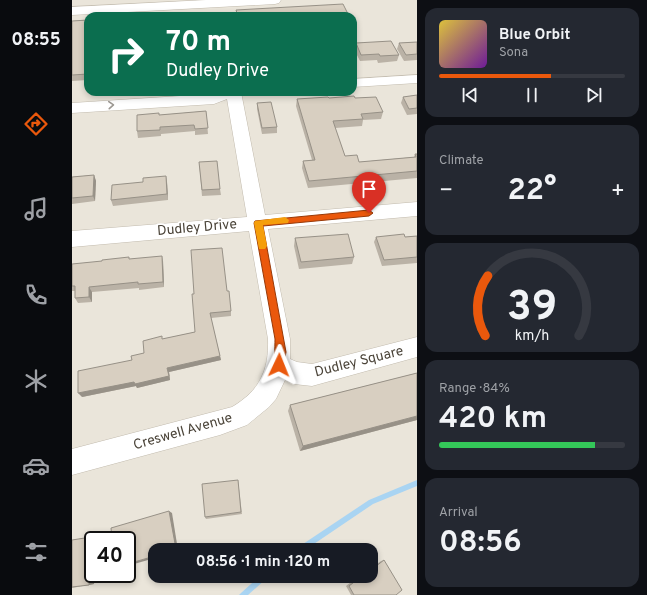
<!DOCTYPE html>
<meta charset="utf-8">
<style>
:root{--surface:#171b24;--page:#242831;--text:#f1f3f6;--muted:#9ea1a6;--line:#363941;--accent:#ea580c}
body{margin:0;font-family:Overpass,sans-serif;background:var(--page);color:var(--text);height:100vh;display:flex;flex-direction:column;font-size:15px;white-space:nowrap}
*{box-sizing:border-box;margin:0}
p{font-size:13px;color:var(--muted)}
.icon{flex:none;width:22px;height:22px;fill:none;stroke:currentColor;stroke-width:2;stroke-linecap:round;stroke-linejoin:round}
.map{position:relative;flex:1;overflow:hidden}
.side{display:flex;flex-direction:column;gap:8px;padding:8px;background:#0d0f14;width:230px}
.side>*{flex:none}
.top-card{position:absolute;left:12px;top:12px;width:273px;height:84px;border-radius:12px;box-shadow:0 2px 6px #0003;background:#0b6e4f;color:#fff;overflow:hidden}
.speed{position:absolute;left:12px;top:531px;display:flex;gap:8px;font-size:20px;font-weight:700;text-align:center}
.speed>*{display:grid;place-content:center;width:52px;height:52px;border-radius:50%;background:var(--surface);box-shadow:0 2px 6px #0003;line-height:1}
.speed .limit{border:2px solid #111;border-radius:6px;background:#fff;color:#111}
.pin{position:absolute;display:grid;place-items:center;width:34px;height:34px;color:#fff;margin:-41px -17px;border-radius:50% 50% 50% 0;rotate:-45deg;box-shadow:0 0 4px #0007}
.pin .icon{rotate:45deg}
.me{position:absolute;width:44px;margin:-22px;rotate:2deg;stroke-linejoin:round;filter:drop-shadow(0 0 3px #0008)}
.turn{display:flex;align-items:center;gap:14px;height:84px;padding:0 16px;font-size:18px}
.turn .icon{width:52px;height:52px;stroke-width:2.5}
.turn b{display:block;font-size:28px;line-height:34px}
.big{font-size:30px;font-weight:700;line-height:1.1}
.side .widget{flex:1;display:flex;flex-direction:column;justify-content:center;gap:6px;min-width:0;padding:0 14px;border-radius:12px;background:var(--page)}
.side .dial{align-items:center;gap:0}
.dial svg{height:104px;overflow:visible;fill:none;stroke:var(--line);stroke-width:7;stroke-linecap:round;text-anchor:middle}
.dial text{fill:var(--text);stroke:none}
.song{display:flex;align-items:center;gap:12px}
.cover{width:48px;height:48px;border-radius:6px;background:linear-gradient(135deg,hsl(50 70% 55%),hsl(280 70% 35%))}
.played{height:4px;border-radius:2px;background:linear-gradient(90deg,var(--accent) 60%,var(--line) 60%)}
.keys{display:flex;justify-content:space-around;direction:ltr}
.heat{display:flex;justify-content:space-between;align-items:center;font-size:22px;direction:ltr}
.charge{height:6px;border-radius:3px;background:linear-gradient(90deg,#34c759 84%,var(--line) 0)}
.trip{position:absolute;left:76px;top:543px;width:230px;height:40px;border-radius:12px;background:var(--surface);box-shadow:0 2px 6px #0003;font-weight:700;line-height:40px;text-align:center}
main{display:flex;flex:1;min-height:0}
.dock{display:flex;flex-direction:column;width:72px;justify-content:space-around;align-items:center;background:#090b0e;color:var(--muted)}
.dock .icon{width:28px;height:28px}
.dock .selected{color:var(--accent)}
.dock b{font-size:18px;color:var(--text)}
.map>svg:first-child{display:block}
</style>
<main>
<nav class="dock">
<b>08:55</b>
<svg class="icon selected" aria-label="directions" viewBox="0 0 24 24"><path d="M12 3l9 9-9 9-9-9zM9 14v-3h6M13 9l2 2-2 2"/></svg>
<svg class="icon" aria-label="music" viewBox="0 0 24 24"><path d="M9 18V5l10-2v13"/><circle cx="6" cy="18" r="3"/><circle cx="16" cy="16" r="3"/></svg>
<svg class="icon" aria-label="phone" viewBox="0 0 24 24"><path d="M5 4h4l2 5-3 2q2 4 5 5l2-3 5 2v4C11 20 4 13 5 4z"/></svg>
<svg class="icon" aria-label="climate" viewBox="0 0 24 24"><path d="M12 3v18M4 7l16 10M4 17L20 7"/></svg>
<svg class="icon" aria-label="car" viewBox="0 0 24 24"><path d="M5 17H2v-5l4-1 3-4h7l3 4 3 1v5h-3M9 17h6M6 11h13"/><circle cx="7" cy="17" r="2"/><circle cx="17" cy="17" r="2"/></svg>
<svg class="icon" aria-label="filters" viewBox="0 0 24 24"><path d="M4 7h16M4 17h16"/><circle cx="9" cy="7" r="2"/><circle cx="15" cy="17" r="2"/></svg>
</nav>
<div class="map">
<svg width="345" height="595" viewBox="0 0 345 595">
<rect width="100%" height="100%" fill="#f6f3ec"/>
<path fill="#eae5da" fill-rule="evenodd" d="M 0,0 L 345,0 L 345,595 L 0,595 ZM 16,16 L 281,16 L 281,92 L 16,92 ZM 21,540 L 55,540 L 55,574 L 21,574 ZM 83,550 L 299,550 L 299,576 L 83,576 Z"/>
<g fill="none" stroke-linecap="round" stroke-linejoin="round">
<g fill="#a9d4f2" fill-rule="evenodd">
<polygon points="345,480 345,486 301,504 233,550 224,550 225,548 297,500"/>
<polygon points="188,576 196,576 195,578 176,595 167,595 169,593"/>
</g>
<defs>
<g id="minor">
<polygon points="134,0 209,0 207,3 203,4 0,15 0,7"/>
<polygon points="345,75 345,83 281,87 281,79"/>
<path d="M 144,92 L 169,92 L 193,215 L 345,202 L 345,216 L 196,229 L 218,339 L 218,359 L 225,362 L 240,364 L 345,337 L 345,357 L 240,386 L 222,384 L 213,380 L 204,399 L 197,407 L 175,425 L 148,435 L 0,475 L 0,449 L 160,407 C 188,390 197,371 196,339 L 177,231 L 0,247 L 0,231 L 175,217 L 155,99 L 142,104 L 0,113 L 0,103 L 139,94 Z"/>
</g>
</defs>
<use href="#minor" stroke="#c2bbae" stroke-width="1"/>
<use href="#minor" fill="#fff" fill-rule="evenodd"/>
</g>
<g fill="#bab2a6">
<polygon points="16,20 16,80 0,81 0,21"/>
<polygon points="345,42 345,60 332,61 325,49 327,43"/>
<polygon points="284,43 327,55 325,61 306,63 305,60 288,61 282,49"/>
<polygon points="345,95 345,114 335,115 329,103 331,97"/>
<polygon points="257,98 283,98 311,112 309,119 291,120 290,126 263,128 273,156 287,162 342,157 343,154 345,154 345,178 236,188 230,168 231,161 240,160 224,106 225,99"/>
<polygon points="185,103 205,127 205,133 190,134 185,109"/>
<polygon points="134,111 136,134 123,135 123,131 89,134 89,136 66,138 65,131 88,115"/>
<polygon points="127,162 148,189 149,195 130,196"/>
<polygon points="22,175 24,181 23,201 0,204 0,177"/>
<polygon points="94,176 95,182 96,200 41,206 39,200 71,182"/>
<polygon points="345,236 345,263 310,266 302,242 304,237 333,237"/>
<polygon points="223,238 282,257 280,264 227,269 222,246"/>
<polygon points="58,259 91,261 92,287 67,290 67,288 20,292 20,302 6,303 3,298 3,291 0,291 0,264"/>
<polygon points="155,291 159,311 159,316 139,318 149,360 97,372 98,380 65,388 64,386 10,397 60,360 72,353 91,339 123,332"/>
<polygon points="345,373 345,420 228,451 216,411 218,405"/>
<polygon points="166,480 170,514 134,519 133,517"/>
<polygon points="19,537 24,539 24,540 21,540 21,574 23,574 22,584 0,588 0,540"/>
<polygon points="312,560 324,595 279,595 274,586 287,576 299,576 299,568 309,561"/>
</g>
<g fill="#979187">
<polygon points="22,175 24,181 23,201 21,196"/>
<polygon points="94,176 95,182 96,200 95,194"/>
<polygon points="90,256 91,261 92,287 91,282"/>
<polygon points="17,287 20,292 20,302 17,297"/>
<polygon points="148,356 149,360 97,372 98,380 65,388 64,386 10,397 6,393 95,368"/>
<polygon points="345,416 345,420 228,451 231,446"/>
<polygon points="97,511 100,513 106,550 102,550"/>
<polygon points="19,537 24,539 24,540 21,540 21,574 23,574 22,584 17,585"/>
<polygon points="83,556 83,558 55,566 55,564"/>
</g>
<g fill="#d8cfc1" stroke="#979187">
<polygon points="271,4 277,16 166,16 164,10"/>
<polygon points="106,13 106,16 91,16 90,14"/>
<polygon points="16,20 16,74 0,75 0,21"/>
<polygon points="319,41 327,55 308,56 307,54 289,55 284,43"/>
<polygon points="345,42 345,54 334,55 327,43"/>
<polygon points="345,95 345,108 337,109 331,97"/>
<polygon points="282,96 283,98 304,97 311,112 289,114 291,119 261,121 273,156 285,155 287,162 344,157 343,154 345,154 345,171 237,181 231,161 243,160 225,99 256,97 257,98"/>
<polygon points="199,102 205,127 190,128 185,103"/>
<polygon points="134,111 136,128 123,129 122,125 88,127 88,130 65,131 65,115 87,113 87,115"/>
<polygon points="145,161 148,189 130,190 127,162"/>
<polygon points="22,175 21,196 0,198 0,177"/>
<polygon points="94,176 95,194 39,200 40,185 71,182 71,178"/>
<polygon points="276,234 282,257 229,262 223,238"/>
<polygon points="332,234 333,237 345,236 345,257 312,260 304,237"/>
<polygon points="150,248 155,291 157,291 159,311 138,313 148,356 95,368 97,376 63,384 62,382 6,393 6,371 60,360 59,356 72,353 71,341 90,336 90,339 123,332 120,294 122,294 119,250"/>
<polygon points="90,256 91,282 66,284 66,282 17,287 17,297 3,298 3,286 0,286 0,264 30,261 30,260 57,257 57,259"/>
<polygon points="345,373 345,416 231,446 218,405"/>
<polygon points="166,480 169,512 133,517 130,484"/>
<polygon points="97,511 104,549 102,550 83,550 83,556 55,564 55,540 40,540 39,528"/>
<polygon points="19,537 17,585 0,587 0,540"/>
<polygon points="312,560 330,590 324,595 282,595 277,586 290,576 299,576 299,570"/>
</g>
<defs><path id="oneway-chevron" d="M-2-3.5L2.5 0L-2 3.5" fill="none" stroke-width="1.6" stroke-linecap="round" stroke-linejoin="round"/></defs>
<use stroke="#9c9892" href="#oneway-chevron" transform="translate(39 105) rotate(-4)"/>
<path fill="#ea580c" stroke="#983908" d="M 297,210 L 301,213 L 297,216 L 191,226 L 214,352 L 211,368 L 207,369 L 204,368 C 202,363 203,347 203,339 L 182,223 L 183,221 Z"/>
<polygon fill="#f59e0b" points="213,217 217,220 216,223 191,225 195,246 193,249 187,249 182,223 183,221"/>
<g text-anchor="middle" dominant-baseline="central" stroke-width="3.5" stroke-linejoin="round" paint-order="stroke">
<g font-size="14" fill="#4b4439" stroke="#fff">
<text transform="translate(125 228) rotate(-5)">Dudley Drive</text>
<text transform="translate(287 362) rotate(-14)">Dudley Square</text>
<text transform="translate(111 432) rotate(-16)">Creswell Avenue</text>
</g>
</g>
</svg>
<div class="speed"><div class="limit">40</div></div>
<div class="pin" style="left:297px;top:213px;background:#d93025"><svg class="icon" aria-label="arrive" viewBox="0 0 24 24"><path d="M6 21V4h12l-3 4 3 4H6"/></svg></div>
<svg class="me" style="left:207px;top:365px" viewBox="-20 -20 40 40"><path d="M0-17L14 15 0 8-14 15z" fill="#ea580c" stroke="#fff" stroke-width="4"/></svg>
<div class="trip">08:56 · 1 min · 120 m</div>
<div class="top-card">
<div class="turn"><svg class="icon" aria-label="right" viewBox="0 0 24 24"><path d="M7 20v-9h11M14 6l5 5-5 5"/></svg><div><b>70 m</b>Dudley Drive</div></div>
</div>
</div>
<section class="side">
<div class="widget">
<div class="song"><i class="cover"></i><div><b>Blue Orbit</b><p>Sona</p></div></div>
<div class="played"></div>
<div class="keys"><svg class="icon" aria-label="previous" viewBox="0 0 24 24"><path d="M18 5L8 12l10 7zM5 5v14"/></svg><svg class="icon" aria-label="pause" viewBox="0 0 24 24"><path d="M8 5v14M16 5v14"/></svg><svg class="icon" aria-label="next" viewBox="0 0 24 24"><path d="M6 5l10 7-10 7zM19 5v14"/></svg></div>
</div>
<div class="widget"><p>Climate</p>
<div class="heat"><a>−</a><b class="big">22°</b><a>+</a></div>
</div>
<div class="widget dial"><svg viewBox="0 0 100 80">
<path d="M14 69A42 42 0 1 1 86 69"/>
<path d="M14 69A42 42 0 0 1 16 23" stroke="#ea580c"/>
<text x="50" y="56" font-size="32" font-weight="700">39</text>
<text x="50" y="72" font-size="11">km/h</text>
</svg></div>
<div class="widget"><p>Range · 84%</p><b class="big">420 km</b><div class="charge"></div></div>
<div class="widget"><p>Arrival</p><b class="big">08:56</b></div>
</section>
</main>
